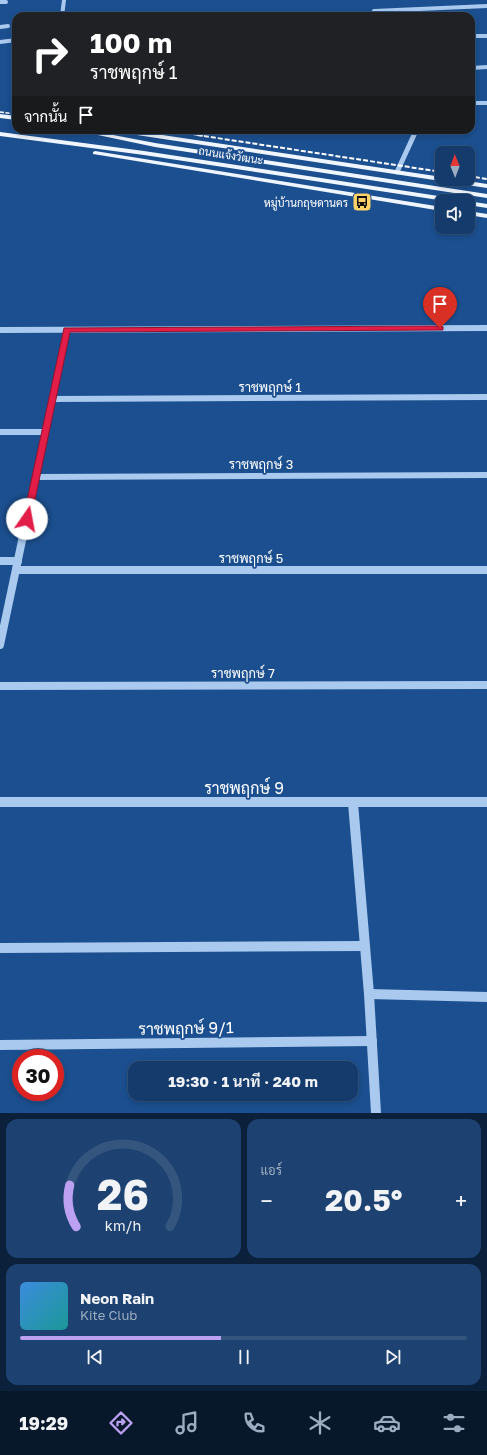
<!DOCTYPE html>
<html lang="th">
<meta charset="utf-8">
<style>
:root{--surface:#143b6b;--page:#1d4271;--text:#f1f3f6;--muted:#9dadc1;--line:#33557e;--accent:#bca0f2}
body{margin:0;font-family:"Golos Text",Sarabun,sans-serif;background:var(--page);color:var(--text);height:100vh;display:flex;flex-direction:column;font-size:15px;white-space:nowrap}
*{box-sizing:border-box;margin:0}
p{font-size:13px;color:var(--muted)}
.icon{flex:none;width:22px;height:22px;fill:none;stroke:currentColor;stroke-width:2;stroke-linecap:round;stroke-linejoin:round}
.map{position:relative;height:1113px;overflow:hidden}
.side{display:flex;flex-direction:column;gap:6px;padding:6px;background:#0b203b;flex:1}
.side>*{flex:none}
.top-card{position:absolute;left:12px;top:12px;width:463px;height:122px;border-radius:12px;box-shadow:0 2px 6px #0003,0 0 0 1px var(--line);background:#202124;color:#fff;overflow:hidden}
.needle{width:26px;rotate:359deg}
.buttons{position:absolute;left:435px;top:146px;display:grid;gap:8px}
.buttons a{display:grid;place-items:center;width:40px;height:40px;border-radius:8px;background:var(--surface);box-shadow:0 2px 6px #0003,0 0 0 1px var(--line);font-size:20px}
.speed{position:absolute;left:12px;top:1049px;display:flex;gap:8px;font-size:20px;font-weight:700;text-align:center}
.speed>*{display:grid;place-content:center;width:52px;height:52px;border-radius:50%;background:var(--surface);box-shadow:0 2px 6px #0003,0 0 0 1px var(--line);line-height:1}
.speed .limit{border:6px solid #d22;background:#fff;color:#111}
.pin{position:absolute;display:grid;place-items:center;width:34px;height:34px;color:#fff;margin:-41px -17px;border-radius:50% 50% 50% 0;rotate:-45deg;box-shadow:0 0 4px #0007}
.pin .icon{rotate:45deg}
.me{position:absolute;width:44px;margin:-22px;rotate:12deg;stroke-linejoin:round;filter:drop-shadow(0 0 3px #0008)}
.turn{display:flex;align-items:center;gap:14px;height:84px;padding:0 12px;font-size:18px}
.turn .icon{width:52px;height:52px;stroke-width:2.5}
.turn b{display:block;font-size:28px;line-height:34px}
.then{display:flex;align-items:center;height:38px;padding:0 12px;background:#0003;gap:8px;font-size:15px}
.big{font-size:30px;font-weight:700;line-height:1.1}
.side .tile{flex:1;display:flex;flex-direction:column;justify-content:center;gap:6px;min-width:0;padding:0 14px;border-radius:12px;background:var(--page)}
.side .dial{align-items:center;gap:0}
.dial svg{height:104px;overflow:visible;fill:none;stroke:var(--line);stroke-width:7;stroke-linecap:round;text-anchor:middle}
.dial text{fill:var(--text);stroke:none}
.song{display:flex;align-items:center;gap:12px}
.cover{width:48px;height:48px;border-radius:6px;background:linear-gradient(135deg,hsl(210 70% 55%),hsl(180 70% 35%))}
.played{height:4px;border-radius:2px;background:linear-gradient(90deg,var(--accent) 45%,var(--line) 45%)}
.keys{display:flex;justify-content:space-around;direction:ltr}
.heat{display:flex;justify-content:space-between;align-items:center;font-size:22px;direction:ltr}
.side .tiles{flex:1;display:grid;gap:6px;grid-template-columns:1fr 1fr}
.tile:last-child{grid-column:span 2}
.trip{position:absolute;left:128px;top:1061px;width:230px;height:40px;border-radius:12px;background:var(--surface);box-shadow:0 2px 6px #0003,0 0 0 1px var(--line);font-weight:700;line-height:40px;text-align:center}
.tabs{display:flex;height:64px;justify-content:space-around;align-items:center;background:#08182b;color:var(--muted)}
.tabs .icon{width:28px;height:28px}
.tabs .current{color:var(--accent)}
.tabs b{font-size:18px;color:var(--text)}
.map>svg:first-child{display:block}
</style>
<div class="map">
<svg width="487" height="1113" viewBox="0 0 487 1113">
<rect width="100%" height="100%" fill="#1b4f8f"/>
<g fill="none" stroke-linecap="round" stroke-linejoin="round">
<g stroke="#a9c9ee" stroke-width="4">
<polyline points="0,2 6,2"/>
<polyline points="62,16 64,0"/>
<polyline points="377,16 374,11 487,6"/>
<polyline points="0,27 8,26"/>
<polyline points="471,36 487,36"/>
<polyline points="0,42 16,40"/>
<polyline points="471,68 487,67"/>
<polyline points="471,103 487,103"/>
<polyline points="413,136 416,130"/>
</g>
<polyline stroke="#a9c9ee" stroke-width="5" points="397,172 414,135"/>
<g stroke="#a9c9ee" stroke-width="6">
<polyline points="0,330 487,328"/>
<polyline points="52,399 487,397"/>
<polyline points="0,432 45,432"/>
<polyline points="36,477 487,475"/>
<polyline points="27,518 67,330"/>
</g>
<g stroke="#a9c9ee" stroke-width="8">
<polyline points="0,561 18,561"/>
<polyline points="16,570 487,570"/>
<polyline points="0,645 27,517"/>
<polyline points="0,686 487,685"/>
</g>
<g stroke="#a9c9ee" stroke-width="10">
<polyline points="0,802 487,802"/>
<polyline points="353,803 369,994 376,1113"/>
<polyline points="0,948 364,946"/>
<polyline points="369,994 487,997"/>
<polyline points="0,1045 372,1041"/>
</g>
<g fill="#f0f6ff" fill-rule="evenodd">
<polygon points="0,114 16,116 16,120 0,118"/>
<polygon points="74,130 87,130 155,143 487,194 487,198 155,147"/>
<polygon points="114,130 129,130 442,177 442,179 455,179 487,184 487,188 117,132"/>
<polygon points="0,132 144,151 458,199 461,201 445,201 144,155 0,136"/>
<polygon points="95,151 442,207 442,211 93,154 93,152"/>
<polygon points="468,201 487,204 487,208 468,205"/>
<polygon points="468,211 487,214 487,218 468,215"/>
</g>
<g stroke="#fff" stroke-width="1.5" stroke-dasharray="4 1.5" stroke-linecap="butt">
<polyline points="0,112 16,114"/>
<polyline points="161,130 204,136"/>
</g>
<g stroke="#fff" stroke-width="2" stroke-dasharray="5 2" stroke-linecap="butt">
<polyline points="197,135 442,172"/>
<polyline points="468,176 487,179"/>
</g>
</g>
<polygon fill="#e11d48" stroke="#92132f" points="440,326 443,327 443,330 70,332 31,519 27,522 23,519 64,328"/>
<defs>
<symbol id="bus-square" viewBox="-11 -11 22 22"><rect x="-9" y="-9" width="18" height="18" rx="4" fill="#ffd166" stroke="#1b4f8f"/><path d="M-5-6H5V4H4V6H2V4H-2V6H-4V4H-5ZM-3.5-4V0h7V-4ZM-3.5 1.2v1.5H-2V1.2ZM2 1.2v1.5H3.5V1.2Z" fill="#111"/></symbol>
</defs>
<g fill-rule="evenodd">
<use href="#bus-square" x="351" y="191" width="22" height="22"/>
</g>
<g text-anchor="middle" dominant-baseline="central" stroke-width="3.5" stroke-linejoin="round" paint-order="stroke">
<g font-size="11" fill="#fff" stroke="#1b4f8f">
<text transform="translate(231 155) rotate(9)">ถนนแจ้งวัฒนะ</text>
</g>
<g font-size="11" fill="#fff" stroke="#1b4f8f" text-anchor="end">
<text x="348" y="202">หมู่บ้านกฤษดานคร</text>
</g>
<g font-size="13" fill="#fff" stroke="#1b4f8f">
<text x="270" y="387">ราชพฤกษ์ 1</text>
<text x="261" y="464">ราชพฤกษ์ 3</text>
<text x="251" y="558">ราชพฤกษ์ 5</text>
<text x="243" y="673">ราชพฤกษ์ 7</text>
</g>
<g font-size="16" fill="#fff" stroke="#1b4f8f">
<text x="244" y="788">ราชพฤกษ์ 9</text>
<text transform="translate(186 1028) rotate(-1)">ราชพฤกษ์ 9/1</text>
</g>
</g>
</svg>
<div class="buttons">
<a><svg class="needle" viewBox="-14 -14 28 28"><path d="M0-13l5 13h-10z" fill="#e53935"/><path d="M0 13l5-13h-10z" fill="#9dadc1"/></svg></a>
<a><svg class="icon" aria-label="sound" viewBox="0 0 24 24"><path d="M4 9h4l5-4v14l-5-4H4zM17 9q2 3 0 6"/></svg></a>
</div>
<div class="speed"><div class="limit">30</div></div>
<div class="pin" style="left:440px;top:328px;background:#d93025"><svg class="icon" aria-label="arrive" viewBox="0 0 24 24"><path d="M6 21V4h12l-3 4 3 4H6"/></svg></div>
<svg class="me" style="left:27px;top:519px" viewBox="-20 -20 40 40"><circle r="19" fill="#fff"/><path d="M0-13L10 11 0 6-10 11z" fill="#e11d48"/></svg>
<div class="trip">19:30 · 1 นาที · 240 m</div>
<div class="top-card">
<div class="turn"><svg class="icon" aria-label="right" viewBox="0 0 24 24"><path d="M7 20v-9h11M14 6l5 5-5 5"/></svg><div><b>100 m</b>ราชพฤกษ์ 1</div></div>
<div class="then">จากนั้น<svg class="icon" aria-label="arrive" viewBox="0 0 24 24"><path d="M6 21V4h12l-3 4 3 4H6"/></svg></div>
</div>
</div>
<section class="side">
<div class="tiles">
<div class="tile dial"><svg viewBox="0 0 100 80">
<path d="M14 69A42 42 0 1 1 86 69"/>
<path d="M14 69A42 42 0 0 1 9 37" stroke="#bca0f2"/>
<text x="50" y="56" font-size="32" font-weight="700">26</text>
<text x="50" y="72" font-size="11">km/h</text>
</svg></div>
<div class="tile"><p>แอร์</p>
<div class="heat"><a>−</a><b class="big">20.5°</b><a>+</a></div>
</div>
<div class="tile">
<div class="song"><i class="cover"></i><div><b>Neon Rain</b><p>Kite Club</p></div></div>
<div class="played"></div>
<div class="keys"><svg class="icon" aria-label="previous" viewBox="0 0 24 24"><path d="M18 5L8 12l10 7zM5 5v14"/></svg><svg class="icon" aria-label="pause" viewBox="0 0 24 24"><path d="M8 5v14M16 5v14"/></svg><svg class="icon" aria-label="next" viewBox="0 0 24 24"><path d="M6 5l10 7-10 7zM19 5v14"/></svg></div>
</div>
</div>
</section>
<nav class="tabs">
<b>19:29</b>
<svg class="icon current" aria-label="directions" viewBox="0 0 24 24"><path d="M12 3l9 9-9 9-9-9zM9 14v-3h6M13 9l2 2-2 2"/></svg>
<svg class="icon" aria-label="music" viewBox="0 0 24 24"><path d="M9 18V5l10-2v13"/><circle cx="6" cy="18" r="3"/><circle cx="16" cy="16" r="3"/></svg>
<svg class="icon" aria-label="phone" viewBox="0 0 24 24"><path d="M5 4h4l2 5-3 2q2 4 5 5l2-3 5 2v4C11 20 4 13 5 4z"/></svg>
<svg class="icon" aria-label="climate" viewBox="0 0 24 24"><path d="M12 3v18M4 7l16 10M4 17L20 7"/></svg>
<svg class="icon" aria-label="car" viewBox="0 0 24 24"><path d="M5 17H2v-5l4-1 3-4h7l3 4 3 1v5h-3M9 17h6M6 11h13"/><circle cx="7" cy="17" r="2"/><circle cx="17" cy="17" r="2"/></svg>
<svg class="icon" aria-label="filters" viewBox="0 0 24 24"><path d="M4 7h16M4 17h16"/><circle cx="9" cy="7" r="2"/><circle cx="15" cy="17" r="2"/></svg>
</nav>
